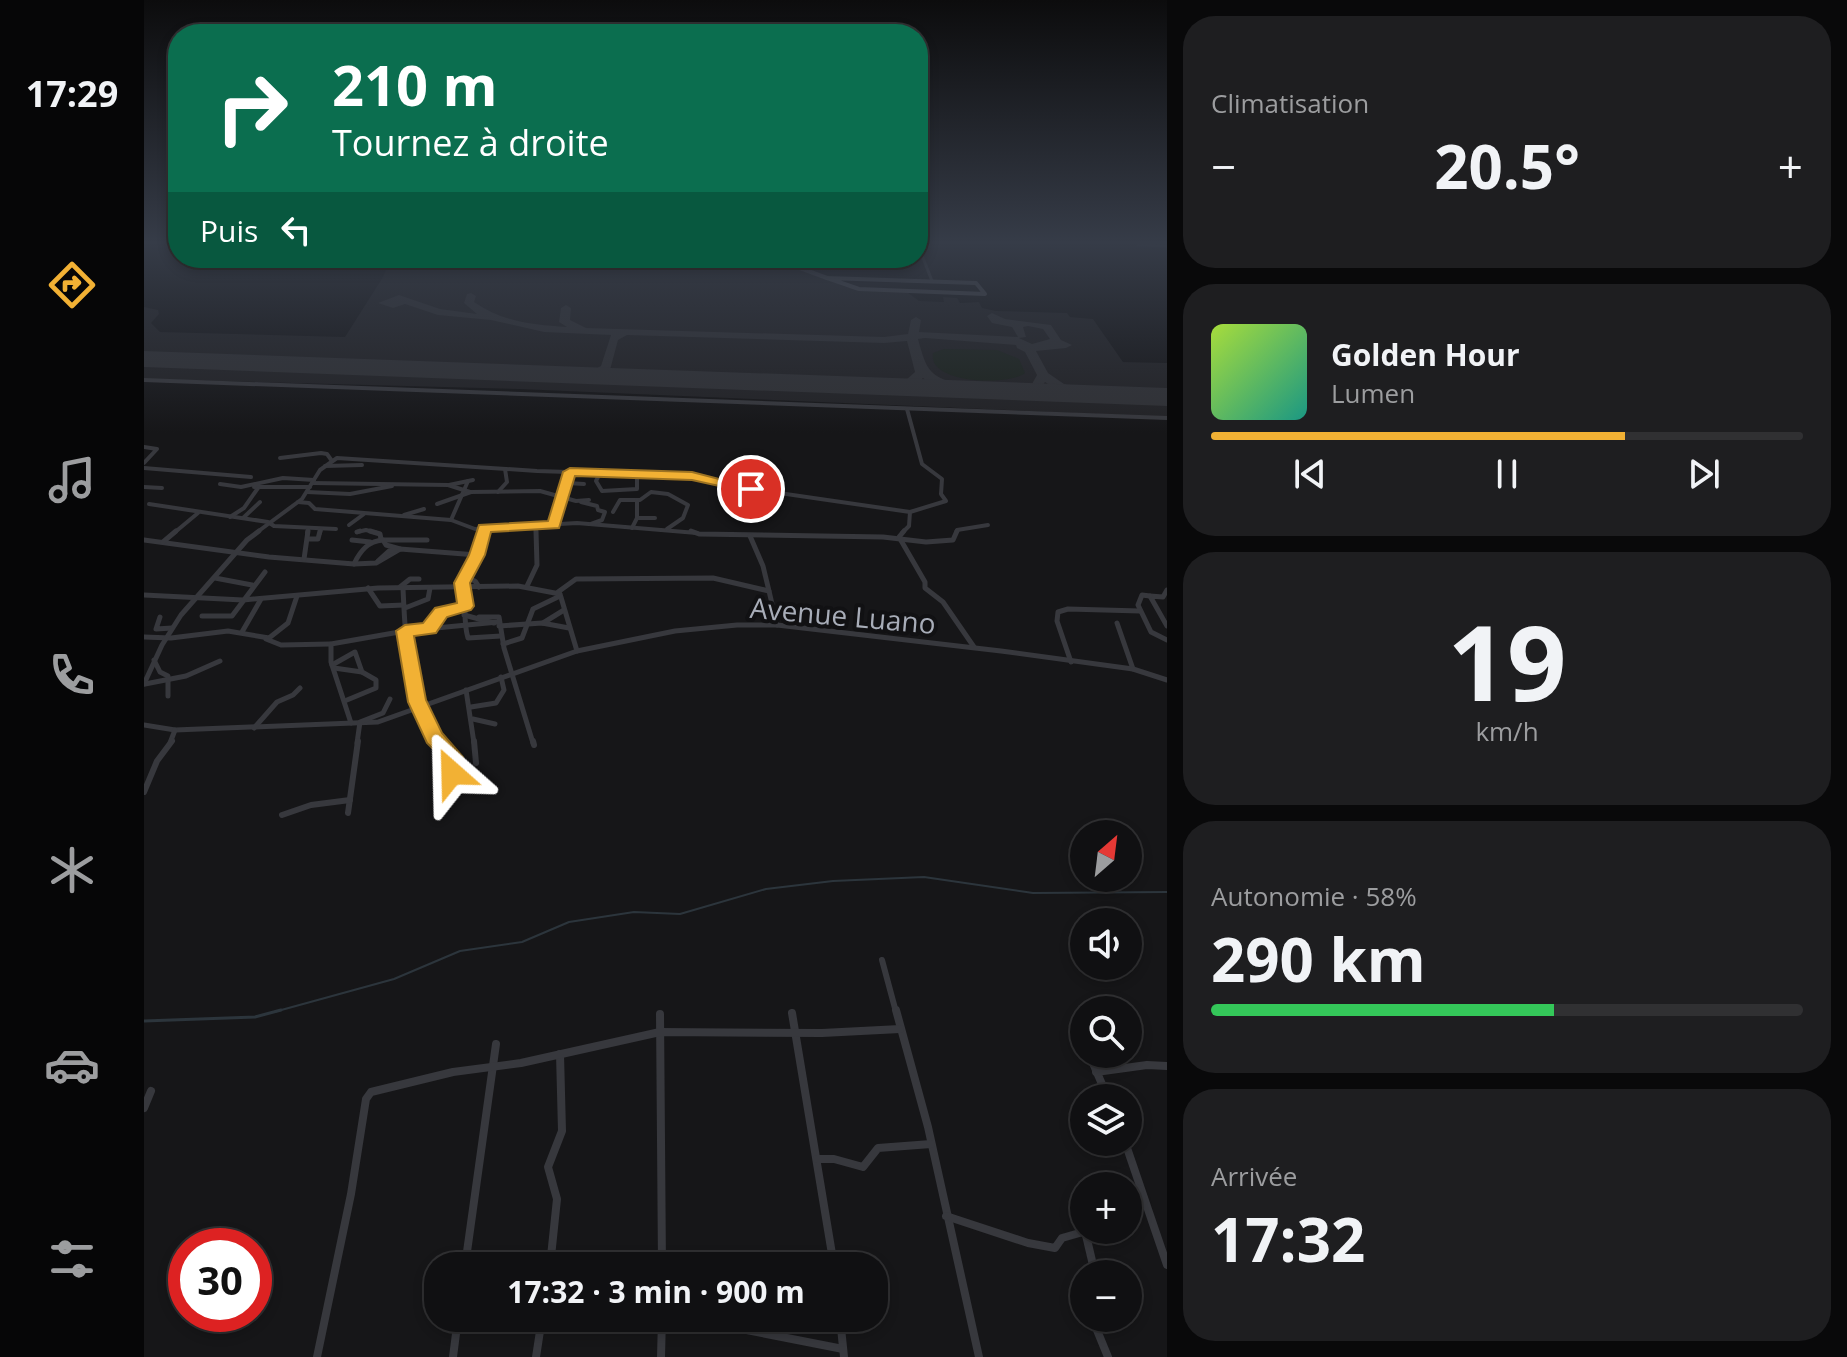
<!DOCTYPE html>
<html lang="fr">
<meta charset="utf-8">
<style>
:root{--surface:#101012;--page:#1e1e20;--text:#f1f3f6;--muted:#9c9d9f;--line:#303032;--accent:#f2b134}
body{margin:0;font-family:"Open Sans",sans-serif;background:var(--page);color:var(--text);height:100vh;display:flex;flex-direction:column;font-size:30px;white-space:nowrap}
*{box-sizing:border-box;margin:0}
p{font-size:26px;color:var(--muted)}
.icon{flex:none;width:44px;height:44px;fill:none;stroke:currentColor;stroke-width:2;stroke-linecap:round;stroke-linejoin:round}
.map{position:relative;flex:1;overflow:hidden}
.sheet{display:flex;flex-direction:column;gap:16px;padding:16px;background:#09090a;width:680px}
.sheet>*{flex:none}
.top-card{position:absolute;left:24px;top:24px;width:760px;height:244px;border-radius:32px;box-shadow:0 4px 12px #0003,0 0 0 2px var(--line);background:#0b6e4f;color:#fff;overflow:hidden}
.needle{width:52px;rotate:28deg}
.buttons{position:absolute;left:926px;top:820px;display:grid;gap:16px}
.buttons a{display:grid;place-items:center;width:72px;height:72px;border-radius:50%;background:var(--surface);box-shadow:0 4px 12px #0003,0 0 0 2px var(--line);font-size:40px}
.speed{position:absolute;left:24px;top:1228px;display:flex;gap:16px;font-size:40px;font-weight:700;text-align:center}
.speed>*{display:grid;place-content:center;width:104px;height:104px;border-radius:50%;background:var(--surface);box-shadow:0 4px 12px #0003,0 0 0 2px var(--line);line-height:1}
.speed .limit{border:12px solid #d22;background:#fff;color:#111}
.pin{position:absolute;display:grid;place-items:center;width:68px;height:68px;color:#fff;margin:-34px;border:4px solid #fff;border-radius:50%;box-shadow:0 2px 8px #0007}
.me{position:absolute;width:88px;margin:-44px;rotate:335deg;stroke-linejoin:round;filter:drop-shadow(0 0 6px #0008)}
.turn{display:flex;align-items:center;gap:28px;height:168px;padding:0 32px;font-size:36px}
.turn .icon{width:104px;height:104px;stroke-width:2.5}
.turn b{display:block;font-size:56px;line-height:68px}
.then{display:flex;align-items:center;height:76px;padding:0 32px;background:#0003;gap:16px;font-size:30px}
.big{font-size:60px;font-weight:700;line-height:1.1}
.sheet .widget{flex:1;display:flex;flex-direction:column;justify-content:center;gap:12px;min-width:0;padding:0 28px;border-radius:32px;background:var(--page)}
.sheet .dial{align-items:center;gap:0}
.dial b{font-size:104px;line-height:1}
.song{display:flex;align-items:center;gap:24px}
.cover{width:96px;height:96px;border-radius:12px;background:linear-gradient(135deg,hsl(80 70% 55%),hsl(170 70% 35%))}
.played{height:8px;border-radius:4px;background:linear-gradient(90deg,var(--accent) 70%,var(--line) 70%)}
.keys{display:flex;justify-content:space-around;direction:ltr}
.heat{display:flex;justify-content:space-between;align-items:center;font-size:44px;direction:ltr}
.charge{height:12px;border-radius:6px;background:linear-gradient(90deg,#34c759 58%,var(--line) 0)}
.trip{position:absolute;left:280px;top:1252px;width:464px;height:80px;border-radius:32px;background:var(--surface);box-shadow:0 4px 12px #0003,0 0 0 2px var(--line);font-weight:700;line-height:80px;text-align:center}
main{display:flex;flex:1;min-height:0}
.menu{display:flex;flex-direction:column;width:144px;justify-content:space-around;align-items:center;background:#060607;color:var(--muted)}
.menu .icon{width:56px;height:56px}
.menu .selected{color:var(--accent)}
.menu b{font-size:36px;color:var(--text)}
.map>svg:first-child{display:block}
</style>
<main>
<nav class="menu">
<b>17:29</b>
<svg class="icon selected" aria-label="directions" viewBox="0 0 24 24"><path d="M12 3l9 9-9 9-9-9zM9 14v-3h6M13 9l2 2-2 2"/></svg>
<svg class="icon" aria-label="music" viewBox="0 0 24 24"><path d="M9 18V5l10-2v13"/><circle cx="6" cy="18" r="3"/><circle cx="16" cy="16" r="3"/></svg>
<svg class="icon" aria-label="phone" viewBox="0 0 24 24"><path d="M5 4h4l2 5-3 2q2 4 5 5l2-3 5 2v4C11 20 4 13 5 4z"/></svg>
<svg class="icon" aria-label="climate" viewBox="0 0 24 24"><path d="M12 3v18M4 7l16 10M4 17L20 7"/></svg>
<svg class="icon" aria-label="car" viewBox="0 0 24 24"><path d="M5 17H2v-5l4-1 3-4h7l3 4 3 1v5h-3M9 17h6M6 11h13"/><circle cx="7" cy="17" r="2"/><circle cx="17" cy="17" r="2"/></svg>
<svg class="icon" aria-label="filters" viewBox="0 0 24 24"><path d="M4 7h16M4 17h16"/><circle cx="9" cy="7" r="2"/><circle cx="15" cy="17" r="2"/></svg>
</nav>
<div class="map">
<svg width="1023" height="1357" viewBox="0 0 1023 1357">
<rect width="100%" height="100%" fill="#161618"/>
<polygon fill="#222225" points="247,258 624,258 702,287 763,292 775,301 800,302 799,297 813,298 816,303 835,302 838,308 852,311 923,313 926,317 949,319 979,362 1023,363 1023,417 375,389 0,379 0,307 14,310 15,314 7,323 16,332 201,337 239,277"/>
<path fill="#1c231d" d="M 800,349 L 853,350 L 875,359 L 881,373 C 865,386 783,384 789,353 Z"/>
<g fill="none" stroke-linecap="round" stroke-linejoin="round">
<polyline stroke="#2c353c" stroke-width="2" points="130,1012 250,979 316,951 378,942 425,922 490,912 536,914 622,889 689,881 780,877 889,893 1023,892"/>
<polyline stroke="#2c353c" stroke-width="3" points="0,1021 111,1017 137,1010"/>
<path fill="#303135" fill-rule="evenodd" d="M 327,293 L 332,296 L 330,302 C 359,322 390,325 423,327 L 415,322 L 417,308 L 422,305 L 427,308 L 426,320 L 442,328 L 740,337 L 764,334 L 767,320 L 772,317 L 777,320 L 775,332 L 874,337 L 868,327 L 848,323 L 843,316 L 848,313 L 861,319 L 907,325 L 917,340 L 928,345 L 922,348 L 892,351 L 904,373 L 920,384 L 949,394 C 936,402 913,390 901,382 L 896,390 L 861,394 L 861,388 L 888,384 L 893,375 L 881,352 L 873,348 L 872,345 L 781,338 L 774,339 C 783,373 786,376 819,386 L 819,392 L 786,384 L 779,378 L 770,386 L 740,390 L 740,384 L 762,380 L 771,372 L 763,341 L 740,343 L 483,335 L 474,340 L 466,370 L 444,380 L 438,376 L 457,366 L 467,335 L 400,332 L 347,320 L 294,315 L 261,304 L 249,308 L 234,303 L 255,295 L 296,309 L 333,314 L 320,303 L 323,294 ZM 884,326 L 899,329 L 906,339 L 888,344 L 875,338 L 882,337 L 879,327 Z"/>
<polygon fill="#303135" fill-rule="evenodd" points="0,351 1023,388 1023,406 0,367"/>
<g stroke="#37383d" stroke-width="3">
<polyline points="774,245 788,281"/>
<polyline points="994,245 1023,246"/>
</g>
<g stroke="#37383d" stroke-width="4">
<polyline points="0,380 1023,418"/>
<polyline points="0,447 13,449 0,463"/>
<polyline points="136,458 177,453 183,454 188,461"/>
<polyline points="181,466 218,465"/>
<polyline points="0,468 107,477"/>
<polyline points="456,473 452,481 458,491 493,489 493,473"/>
<polyline points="168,483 304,485 326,492 396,491 432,501 445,500"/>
<polyline points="423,483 440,484"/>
<polyline points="76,484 97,487 139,478 170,480"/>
<polyline points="305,485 329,480"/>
<polyline points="0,487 18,488"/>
<polyline points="110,487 166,487"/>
<polyline points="163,492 206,494 248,486"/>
<polyline points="354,492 363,482 361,469"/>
<polyline points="154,502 165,503 171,509 307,520 331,529 433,523 553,533"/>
<polyline points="437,502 453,506 454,510 461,512 458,520 447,524"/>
<polyline points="5,504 124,522 130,526 192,529"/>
<polyline points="293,504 327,492"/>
<polyline points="469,512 476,500 496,500 507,492 524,494 544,505 539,518 523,529"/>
<polyline points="260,515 280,509"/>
<polyline points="86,517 100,508 114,488"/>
<polyline points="99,518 116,502"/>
<polyline points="493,518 511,518"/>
<polyline points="307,520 324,481"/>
<polyline points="205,525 220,514"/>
<polyline points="410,525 426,472"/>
<polyline points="392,526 392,533"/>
<polyline points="488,528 493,518 493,500"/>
<polyline points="213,532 222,530 233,533"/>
<polyline points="30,533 54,513"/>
<polyline points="112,533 158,499 176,470 193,458 393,471 548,476 607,489 766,512"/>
<polyline points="163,533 164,529"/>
<polyline points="176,533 177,529"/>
<polyline points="339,533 340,529"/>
<polyline points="758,533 765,526 766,512 802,501 797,494 798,479 778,464 763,409"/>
<polyline points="812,533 813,530 844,525"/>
</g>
<g stroke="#37383d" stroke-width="5">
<polyline points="226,531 236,534 237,539"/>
<path d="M 339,531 L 333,555 L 318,583 C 324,602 318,619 324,638 L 357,636"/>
<polyline points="547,531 555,534 739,537 782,542 809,540 813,531"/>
<polyline points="760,531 755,537 781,582 781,588 799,602 830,647"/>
<polyline points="213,532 216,531"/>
<polyline points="606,536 619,566 625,591"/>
<polyline points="164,539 174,539 176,531"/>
<polyline points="0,540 125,557 210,564 232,563 256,549 333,555"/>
<polyline points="208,540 226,542"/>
<polyline points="240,540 283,540"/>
<polyline points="19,542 32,531"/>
<polyline points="160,559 164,531"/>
<polyline points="234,561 245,551 252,550"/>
<path d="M 210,564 C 216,551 224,541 239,540 L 242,545 L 256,549"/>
<polyline points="320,577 331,581 335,587"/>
<polyline points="71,578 108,585"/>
<polyline points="383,586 393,565 392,531"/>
<polyline points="256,587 266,579 275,579"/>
<polyline points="224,588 236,606 260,605"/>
<path d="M 259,588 C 261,633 263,708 295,743"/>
<polyline points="1023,590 1019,597 1006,596 1023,626"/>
<polyline points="414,592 432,579 569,578 625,591 633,625"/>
<polyline points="0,595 99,600 234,588 374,586 416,594 433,651"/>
<polyline points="1006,596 998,595 994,605 1007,632 1023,640"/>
<polyline points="261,608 284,599 286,588"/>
<polyline points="320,615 350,623"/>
<polyline points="58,616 88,616 121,572"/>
<polyline points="16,617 12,629 28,628"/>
<polyline points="335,617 355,617 360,648 389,743"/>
<polyline points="399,623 420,610"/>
<polyline points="973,623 989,669"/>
<polyline points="355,626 398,623 425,628"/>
<polyline points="286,629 295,615 321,606"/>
<polyline points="98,632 117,599"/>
<polyline points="0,637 27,638 84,631 125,638 144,623 153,596"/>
<polyline points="122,639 137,645 186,644"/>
<polyline points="359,644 378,638 389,609 416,596"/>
<polyline points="10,660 16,672 24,676 24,696"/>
<polyline points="927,662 913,621 914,612 924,609 996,611"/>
<polyline points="188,665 211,652 218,672 232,680 232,688 203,700"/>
<polyline points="190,668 218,672"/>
<polyline points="0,684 18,645 37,615 103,540 115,531"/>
<polyline points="1,684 42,676 76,661"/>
<polyline points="322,690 330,743"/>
<polyline points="327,707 352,703 360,690 357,677"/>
<polyline points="329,719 351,724"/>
<polyline points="207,723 187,662 187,644 261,631 354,622"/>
<polyline points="0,725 31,730 234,722 433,651 531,631 593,625 633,625 857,651 989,669 1023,680"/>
<polyline points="110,728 133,702 149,695 156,688"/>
<polyline points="26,743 31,730"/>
<polyline points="213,743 216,722 239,713 246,699"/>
</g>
<g stroke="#37383d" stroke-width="6">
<polyline points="293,741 309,757 308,773"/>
<polyline points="330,741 332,763"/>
<polyline points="389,741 390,745"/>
<polyline points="0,792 13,761 28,741"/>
<polyline points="204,813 214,741"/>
<polyline points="138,815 167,805 206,800"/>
<polyline points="738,960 752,1012"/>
</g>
<g stroke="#37383d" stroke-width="8">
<polyline points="752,1010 784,1127 835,1357"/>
<polyline points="648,1013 690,1266"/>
<polyline points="516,1014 518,1266"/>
<polyline points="937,1036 940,1043"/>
<polyline points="945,1054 964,1098"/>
<polyline points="952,1072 1003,1065 1023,1066"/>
<polyline points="0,1108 7,1091"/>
<polyline points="981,1142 1023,1265"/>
<polyline points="673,1159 690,1159 719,1167 734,1148 787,1144"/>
<polyline points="984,1188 996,1189"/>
<polyline points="802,1216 884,1243 911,1248 918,1238 946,1230"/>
<polyline points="941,1231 949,1265 942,1274"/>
<polyline points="321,1266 352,1044"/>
<polyline points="406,1266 413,1199 404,1167 418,1131 416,1054"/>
<polyline points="541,1318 699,1349"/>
<polyline points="696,1318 700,1357"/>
<polyline points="948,1318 964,1357"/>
<polyline points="173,1357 207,1194 222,1099 227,1092 309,1072 377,1063 516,1032 678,1033 756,1029"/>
<polyline points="309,1357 314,1318"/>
<polyline points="392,1357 398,1318"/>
<polyline points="517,1357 518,1318"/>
</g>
<g stroke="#45474d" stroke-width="4">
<polyline points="629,258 683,278"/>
<polygon points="683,278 832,283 841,294 715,289"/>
</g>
</g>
<linearGradient id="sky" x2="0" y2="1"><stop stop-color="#0c0c0d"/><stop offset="0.56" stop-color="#363c48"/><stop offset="1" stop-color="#363c48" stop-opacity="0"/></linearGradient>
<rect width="1023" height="433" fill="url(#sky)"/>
<polygon fill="#f2b134" stroke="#9d7322" stroke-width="2" points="426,468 548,472 614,489 607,493 548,480 431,476 415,528 347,532 341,555 326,583 330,606 327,610 303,617 292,633 270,636 282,700 298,733 319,757 316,779 301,779 299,759 283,743 264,702 252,631 261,625 279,623 291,608 313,603 310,583 325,555 335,525 404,521 419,472"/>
<g text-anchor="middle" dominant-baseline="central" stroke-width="8" stroke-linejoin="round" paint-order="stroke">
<g font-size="28" fill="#a8adb8" stroke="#111113">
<text transform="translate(699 615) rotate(5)">Avenue Luano</text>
</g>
</g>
</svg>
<div class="buttons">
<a><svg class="needle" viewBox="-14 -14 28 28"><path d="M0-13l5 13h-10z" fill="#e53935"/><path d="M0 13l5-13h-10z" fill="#9c9d9f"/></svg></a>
<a><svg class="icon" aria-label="sound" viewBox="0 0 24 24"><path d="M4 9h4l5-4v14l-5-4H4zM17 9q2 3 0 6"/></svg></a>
<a><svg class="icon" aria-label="search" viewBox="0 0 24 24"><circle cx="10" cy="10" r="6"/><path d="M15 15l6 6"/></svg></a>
<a><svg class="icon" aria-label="layers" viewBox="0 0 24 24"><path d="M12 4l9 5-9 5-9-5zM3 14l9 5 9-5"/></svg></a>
<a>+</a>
<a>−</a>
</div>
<div class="speed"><div class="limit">30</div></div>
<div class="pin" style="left:607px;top:489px;background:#d93025"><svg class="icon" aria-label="arrive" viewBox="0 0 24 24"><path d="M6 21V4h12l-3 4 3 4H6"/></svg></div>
<svg class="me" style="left:308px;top:773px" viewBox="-20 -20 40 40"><path d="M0-17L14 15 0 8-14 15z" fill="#f2b134" stroke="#fff" stroke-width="4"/></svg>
<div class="trip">17:32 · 3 min · 900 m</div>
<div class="top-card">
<div class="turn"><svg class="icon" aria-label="right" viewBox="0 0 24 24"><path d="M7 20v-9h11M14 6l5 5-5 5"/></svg><div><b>210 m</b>Tournez à droite</div></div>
<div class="then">Puis<svg class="icon" aria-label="left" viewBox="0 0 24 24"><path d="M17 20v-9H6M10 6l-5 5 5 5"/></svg></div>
</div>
</div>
<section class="sheet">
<div class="widget"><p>Climatisation</p>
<div class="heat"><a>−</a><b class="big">20.5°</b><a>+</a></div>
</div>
<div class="widget">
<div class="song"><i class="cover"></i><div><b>Golden Hour</b><p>Lumen</p></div></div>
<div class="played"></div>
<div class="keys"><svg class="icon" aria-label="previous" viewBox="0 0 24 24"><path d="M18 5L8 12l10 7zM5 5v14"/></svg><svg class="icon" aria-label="pause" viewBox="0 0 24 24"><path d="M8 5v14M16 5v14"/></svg><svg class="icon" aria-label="next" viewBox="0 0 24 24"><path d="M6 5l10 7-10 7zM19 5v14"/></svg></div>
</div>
<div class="widget dial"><b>19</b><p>km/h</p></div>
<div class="widget"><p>Autonomie · 58%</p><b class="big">290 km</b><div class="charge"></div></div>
<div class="widget"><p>Arrivée</p><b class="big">17:32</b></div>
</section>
</main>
